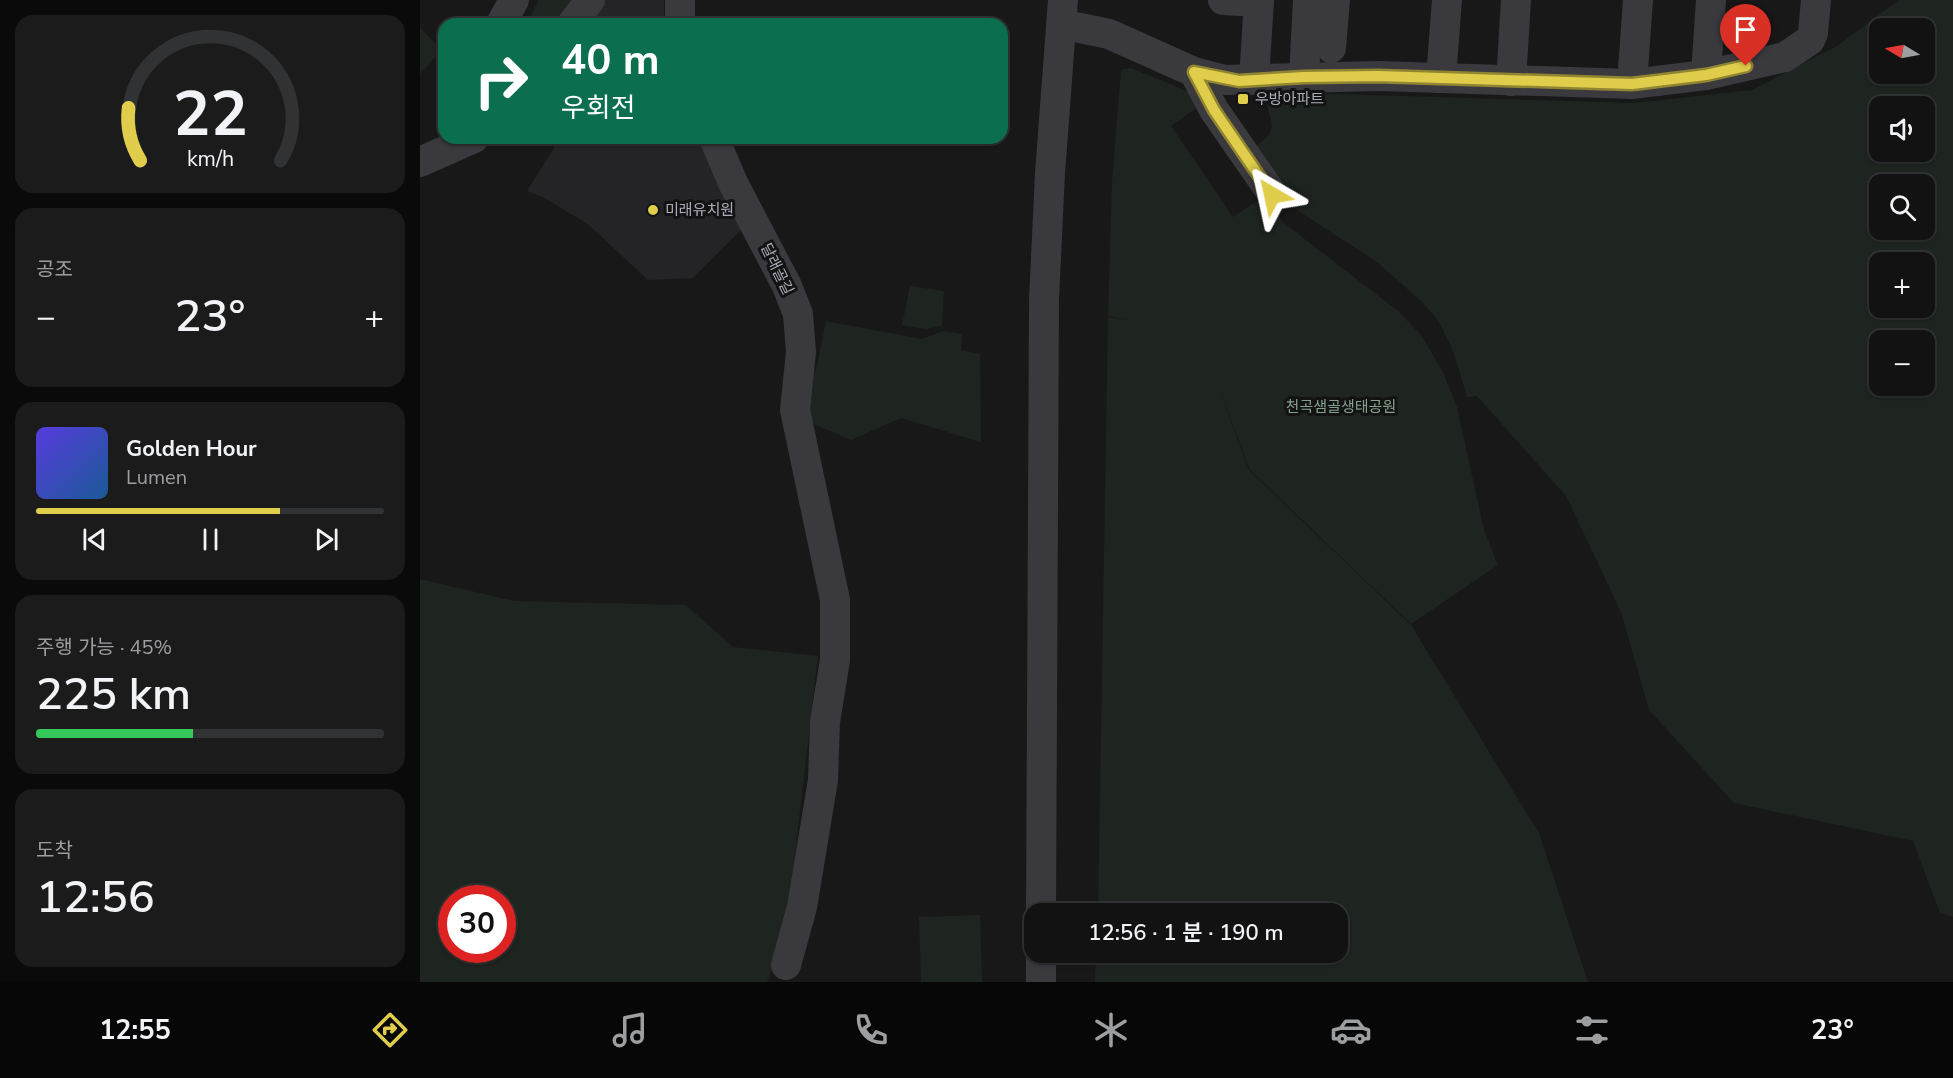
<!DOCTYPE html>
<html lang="ko">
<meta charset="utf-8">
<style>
:root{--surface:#121213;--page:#1b1b1c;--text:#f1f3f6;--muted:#9c9ea0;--line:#313233;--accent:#dfcd4b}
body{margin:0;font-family:"Nunito Sans","Noto Sans KR",sans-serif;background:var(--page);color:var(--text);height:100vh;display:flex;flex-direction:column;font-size:22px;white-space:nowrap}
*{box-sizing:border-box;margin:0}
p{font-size:20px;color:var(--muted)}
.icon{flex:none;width:33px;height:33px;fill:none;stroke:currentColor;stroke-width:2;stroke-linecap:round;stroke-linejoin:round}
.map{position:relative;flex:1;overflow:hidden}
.details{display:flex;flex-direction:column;gap:15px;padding:15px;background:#0a0a0a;width:420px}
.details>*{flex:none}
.hud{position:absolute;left:18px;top:18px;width:570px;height:126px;border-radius:18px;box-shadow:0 2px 4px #0004,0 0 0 2px var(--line);background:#0b6e4f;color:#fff;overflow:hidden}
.needle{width:39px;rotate:280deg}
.fabs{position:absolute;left:1449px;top:18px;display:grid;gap:12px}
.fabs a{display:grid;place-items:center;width:66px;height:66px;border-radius:12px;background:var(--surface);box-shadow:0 2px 4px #0004,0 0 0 2px var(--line);font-size:30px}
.speed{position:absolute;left:18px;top:885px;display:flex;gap:12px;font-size:30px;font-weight:700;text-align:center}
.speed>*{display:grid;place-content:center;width:78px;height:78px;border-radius:50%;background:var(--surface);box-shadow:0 2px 4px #0004,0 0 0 2px var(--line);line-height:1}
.speed .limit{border:9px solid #d22;background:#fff;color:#111}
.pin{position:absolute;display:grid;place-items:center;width:51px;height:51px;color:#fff;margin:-62px -26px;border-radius:50% 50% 50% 0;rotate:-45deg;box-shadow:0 0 6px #0007}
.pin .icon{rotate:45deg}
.me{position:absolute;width:66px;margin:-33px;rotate:324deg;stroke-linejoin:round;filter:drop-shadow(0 0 4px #0008)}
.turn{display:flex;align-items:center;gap:21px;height:126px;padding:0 24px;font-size:27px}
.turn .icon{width:78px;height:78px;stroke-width:2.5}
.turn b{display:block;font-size:42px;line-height:51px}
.big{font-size:45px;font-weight:600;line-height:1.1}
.details .tile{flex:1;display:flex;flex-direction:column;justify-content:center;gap:9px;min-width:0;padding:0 21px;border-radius:18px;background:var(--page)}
.details .dial{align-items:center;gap:0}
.dial svg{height:156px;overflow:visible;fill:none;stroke:var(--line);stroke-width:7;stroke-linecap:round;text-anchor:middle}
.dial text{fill:var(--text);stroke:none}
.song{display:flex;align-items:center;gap:18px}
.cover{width:72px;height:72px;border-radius:9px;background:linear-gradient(135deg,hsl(250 70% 55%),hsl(210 70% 35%))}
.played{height:6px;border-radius:3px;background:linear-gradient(90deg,var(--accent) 70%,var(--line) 70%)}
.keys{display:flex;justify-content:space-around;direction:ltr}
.heat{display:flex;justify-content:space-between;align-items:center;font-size:33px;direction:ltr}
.charge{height:9px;border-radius:4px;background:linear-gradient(90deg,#34c759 45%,var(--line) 0)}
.trip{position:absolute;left:604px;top:903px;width:324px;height:60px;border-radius:18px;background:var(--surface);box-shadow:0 2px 4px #0004,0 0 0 2px var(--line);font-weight:600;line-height:60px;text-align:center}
.dock{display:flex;height:96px;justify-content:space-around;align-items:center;background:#070708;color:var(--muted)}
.dock .icon{width:42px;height:42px}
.dock .current{color:var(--accent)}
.dock b{font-size:27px;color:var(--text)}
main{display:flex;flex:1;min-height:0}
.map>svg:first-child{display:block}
</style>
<main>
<section class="details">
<div class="tile dial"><svg viewBox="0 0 100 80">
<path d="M14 69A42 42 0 1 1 86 69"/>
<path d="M14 69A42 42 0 0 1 8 42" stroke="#dfcd4b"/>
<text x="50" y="56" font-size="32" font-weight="700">22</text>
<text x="50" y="72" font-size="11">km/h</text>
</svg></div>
<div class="tile"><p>공조</p>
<div class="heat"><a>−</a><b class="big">23°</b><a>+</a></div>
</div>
<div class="tile">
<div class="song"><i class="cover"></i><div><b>Golden Hour</b><p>Lumen</p></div></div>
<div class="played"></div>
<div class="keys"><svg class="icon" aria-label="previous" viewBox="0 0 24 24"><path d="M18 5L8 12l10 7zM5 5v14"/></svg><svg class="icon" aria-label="pause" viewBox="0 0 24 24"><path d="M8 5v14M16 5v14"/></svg><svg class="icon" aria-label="next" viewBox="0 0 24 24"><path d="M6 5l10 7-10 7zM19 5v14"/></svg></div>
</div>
<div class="tile"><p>주행 가능 · 45%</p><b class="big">225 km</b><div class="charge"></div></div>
<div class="tile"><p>도착</p><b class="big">12:56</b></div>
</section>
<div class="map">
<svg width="1533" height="982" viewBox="0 0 1533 982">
<rect width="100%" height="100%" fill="#181819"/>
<g fill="#242426">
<polygon points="180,0 244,0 244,24 165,24"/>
<polygon points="136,138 283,138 328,223 273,278 228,280 169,225 123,197 107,191 133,150"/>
</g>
<g fill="#1e2420" fill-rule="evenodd">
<polygon points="119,0 154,0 137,24 106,24"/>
<path d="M 1479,0 L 1533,0 L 1533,917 L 1520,913 L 1493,841 L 1314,803 L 1229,710 L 1201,612 L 1146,496 L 1057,396 L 1047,397 L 1034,353 L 1019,322 L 1003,303 L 958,263 L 877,210 L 857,189 L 830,150 C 866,127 846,126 847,92 L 1213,103 L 1332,90 L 1417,46 ZM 1460,28 L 1504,28 L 1504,74 L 1460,74 ZM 1460,106 L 1504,106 L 1504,152 L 1460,152 ZM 1460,184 L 1504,184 L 1504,230 L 1460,230 ZM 1460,262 L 1504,262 L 1504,308 L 1460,308 ZM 1460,340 L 1504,340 L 1504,386 L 1460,386 Z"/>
<polygon points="0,28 22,50 0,74"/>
<polygon points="711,68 772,93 781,105 751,126 813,217 843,197 864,223 978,311 1001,335 1023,372 1037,407 1064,530 1078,565 991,624 830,470 795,379 829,470 991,625 1119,833 1168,982 675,982 676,953 918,952 918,914 678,913 688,317 706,320 688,316 692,182 701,70"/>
<polygon points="490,286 524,291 522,326 506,329 482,325"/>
<polygon points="406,321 502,339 523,331 542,334 541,350 560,354 561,442 481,418 431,440 389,422 388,388 397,366"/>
<path d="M 0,579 L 94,601 L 266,605 L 313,647 L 398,656 L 366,933 L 347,982 L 0,982 ZM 32,898 L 82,898 L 82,950 L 32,950 Z"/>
<polygon points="560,915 562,982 501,982 499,917"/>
</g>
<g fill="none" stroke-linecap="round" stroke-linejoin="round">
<g stroke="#39393e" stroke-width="30">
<polyline points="260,0 260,24"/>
<polyline points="803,0 839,2"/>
<polyline points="81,24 94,0"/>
<polyline points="152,24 170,0"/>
<polyline points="641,24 689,34 774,72 805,80 958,76 1212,84 1286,75 1365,57 1390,40 1393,33 1396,0"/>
<polyline points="911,48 915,0"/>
<polyline points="774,72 794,110 853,195"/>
<polyline points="1286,75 1291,0"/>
<polyline points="884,77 888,0"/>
<polyline points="1021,78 1027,0"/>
<polyline points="834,80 839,0"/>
<polyline points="1091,81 1096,0"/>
<polyline points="1212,84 1218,0"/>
<polyline points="294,138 313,183 367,286 378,314 381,352 375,410 415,600 415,660 405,722 403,780 382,907 366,965"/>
<polyline points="0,162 54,138"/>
<polyline points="621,914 624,300 630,173 643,0"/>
<polyline points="621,982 621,952"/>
</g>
</g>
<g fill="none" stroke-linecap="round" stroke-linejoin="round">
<defs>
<polyline id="route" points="852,195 794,110 774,72 819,81 884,77 958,76 1212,84 1286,75 1326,66"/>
</defs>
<use href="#route" stroke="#918531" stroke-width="15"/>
<use href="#route" stroke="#dfcd4b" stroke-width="10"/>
</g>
<g fill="#dfcd4b" stroke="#131314" stroke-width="2">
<rect x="817" y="93" width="12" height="12" rx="3"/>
<circle cx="233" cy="210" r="6"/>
</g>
<g text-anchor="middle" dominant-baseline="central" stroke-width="6" stroke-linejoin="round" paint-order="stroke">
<g font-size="15" fill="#abadb8" stroke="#131314" text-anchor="start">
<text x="835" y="99">우방아파트</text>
<text x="245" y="210">미래유치원</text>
</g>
<g font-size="15" fill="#abadb8" stroke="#131314">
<text transform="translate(357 269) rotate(64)">달래골길</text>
</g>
<g font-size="15" fill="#85a18c" stroke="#131314">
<text x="921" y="407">천곡샘골생태공원</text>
</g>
</g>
</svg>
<div class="fabs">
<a><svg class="needle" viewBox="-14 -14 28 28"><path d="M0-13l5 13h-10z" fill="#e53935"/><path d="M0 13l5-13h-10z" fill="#9c9ea0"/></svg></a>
<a><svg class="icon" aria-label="sound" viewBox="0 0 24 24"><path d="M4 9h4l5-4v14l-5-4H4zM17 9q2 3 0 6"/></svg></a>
<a><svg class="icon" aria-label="search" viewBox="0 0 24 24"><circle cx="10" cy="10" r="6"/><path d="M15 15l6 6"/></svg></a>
<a>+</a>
<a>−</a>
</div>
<div class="speed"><div class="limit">30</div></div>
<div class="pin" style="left:1326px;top:66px;background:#d93025"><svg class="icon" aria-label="arrive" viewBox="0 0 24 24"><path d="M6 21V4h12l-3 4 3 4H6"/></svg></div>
<svg class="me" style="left:852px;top:195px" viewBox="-20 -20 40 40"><path d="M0-17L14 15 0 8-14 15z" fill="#dfcd4b" stroke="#fff" stroke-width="4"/></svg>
<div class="trip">12:56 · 1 분 · 190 m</div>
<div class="hud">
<div class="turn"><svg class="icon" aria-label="right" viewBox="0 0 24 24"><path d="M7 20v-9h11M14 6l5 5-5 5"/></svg><div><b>40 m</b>우회전</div></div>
</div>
</div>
</main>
<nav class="dock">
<b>12:55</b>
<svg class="icon current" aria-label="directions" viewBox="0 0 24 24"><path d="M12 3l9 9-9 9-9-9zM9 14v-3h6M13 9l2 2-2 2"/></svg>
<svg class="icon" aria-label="music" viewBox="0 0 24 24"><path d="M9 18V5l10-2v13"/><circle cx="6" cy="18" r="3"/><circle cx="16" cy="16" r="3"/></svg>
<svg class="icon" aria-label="phone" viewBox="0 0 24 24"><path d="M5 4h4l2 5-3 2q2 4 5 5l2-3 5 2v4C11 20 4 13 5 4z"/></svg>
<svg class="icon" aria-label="climate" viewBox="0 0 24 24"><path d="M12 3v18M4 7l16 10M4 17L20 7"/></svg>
<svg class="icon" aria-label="car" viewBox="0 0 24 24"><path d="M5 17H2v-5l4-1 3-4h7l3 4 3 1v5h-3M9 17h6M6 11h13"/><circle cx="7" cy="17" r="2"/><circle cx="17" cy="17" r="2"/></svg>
<svg class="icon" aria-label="filters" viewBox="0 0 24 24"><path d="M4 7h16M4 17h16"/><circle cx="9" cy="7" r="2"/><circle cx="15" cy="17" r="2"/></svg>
<b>23°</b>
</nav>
